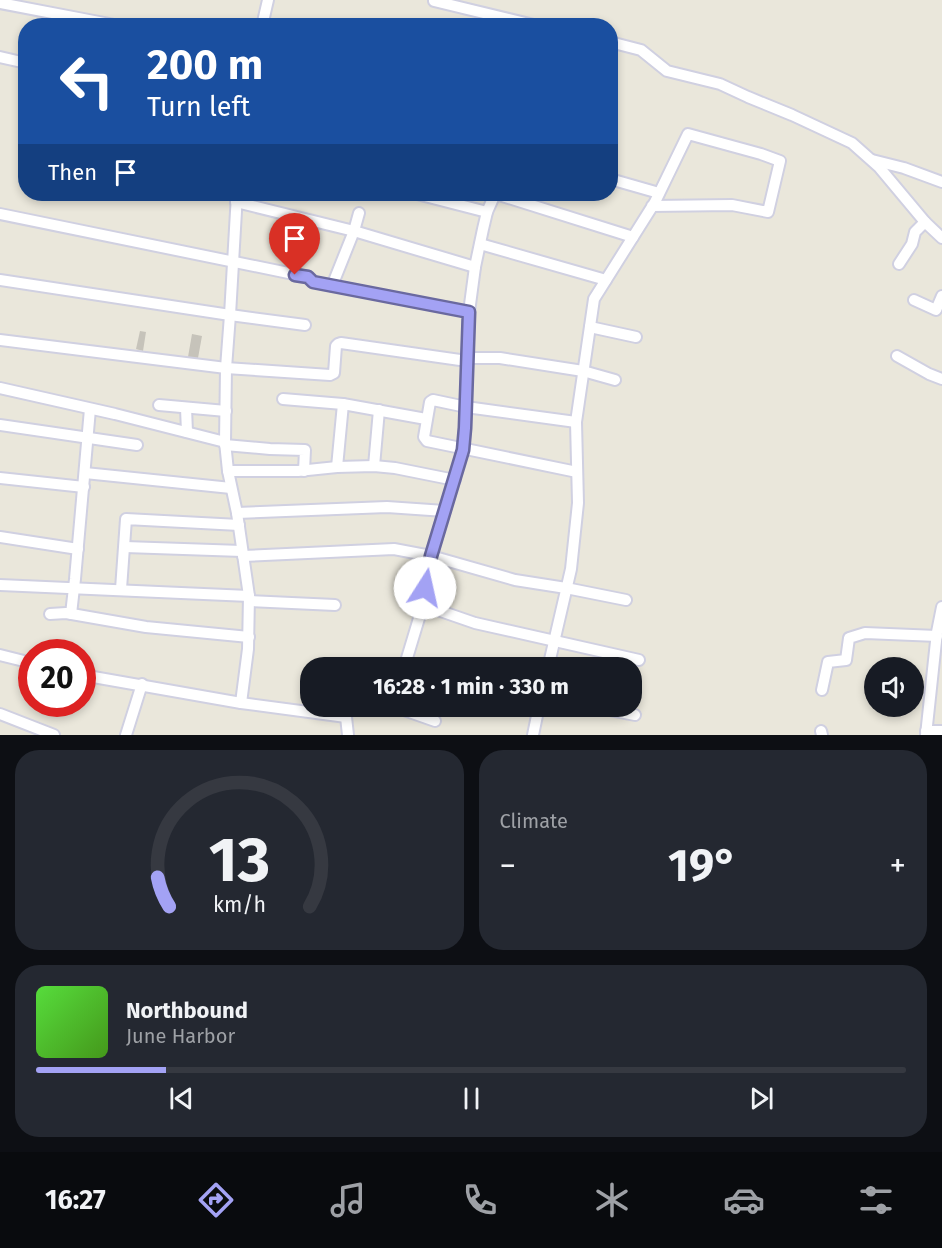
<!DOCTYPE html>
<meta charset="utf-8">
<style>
:root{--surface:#171b24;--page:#242831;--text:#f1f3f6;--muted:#9ea1a6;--line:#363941;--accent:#a3a2f4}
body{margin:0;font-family:"Fira Sans",sans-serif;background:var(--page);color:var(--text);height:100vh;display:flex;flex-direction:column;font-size:22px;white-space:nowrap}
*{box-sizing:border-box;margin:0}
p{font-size:20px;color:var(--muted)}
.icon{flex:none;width:33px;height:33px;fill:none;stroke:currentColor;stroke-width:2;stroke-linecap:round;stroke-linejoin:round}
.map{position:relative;height:735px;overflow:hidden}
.drawer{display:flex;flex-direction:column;gap:15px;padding:15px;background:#0d0f14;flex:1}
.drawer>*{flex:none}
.banner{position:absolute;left:18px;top:18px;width:600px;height:183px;border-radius:24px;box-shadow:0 3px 9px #0003;background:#1a4fa0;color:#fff;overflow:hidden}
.tools{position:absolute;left:864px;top:657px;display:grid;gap:12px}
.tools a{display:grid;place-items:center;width:60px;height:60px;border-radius:50%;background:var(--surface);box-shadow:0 3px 9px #0003;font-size:30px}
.speed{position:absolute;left:18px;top:639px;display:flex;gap:12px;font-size:30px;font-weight:700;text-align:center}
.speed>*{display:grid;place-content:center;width:78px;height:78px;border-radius:50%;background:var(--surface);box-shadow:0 3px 9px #0003;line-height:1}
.speed .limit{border:9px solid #d22;background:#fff;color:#111}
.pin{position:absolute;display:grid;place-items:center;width:51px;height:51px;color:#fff;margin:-62px -26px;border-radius:50% 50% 50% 0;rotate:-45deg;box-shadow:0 0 6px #0007}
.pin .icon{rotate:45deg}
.me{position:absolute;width:66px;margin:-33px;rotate:10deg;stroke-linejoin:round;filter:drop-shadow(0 0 4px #0008)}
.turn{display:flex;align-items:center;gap:21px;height:126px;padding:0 30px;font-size:27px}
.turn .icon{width:78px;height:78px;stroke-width:2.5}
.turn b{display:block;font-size:42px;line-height:51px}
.then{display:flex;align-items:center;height:57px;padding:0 30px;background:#0003;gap:12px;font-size:22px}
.big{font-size:45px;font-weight:700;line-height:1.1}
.drawer .card{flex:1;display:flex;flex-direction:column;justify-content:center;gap:9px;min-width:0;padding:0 21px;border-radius:24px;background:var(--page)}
.drawer .dial{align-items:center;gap:0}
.dial svg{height:156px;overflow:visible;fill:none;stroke:var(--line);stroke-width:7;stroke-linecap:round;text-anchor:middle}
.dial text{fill:var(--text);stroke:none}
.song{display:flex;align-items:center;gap:18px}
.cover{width:72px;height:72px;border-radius:9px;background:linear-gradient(135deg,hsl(110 70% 55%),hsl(100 70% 35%))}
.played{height:6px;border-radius:3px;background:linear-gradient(90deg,var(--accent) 15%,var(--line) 15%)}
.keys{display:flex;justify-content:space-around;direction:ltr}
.heat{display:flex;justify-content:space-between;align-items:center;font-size:33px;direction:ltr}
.drawer .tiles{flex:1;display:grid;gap:15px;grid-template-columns:1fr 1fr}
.card:last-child{grid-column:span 2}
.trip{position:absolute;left:300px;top:657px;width:342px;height:60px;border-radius:24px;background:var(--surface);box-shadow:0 3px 9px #0003;font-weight:700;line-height:60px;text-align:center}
.tabs{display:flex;height:96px;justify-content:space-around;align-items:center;background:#090b0e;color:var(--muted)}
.tabs .icon{width:42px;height:42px}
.tabs .selected{color:var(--accent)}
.tabs b{font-size:27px;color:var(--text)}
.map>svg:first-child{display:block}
</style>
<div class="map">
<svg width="942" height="735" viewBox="0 0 942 735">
<rect width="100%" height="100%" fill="#eae7db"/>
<g fill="#c6c3ba">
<polygon points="140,331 146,332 143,351 136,349"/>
<polygon points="192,334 202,336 198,358 188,357"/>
</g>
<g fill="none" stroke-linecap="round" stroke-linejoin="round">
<defs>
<g id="minor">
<polyline points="434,1 538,26"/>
<polyline points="0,3 120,26"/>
<polyline points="262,26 268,0"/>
<polyline points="610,42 641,50 667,71 720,84 748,97 792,115 852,143 879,167 925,222"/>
<polyline points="0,57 26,63"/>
<polyline points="872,160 904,168 942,182"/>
<polyline points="610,179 659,193"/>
<polyline points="237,194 230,315 226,368 225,442 228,471 237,513 249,596 248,649 241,703"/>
<polyline points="417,194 487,212"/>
<polyline points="496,194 633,237"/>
<polyline points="236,202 354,231 475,267"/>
<polyline points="0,214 308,277 313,282 469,312"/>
<polyline points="480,244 606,280"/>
<polyline points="899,264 912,244 915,232 925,222 942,238"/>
<polyline points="0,280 230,315 305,325"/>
<polyline points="332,286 354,231 359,213"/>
<polyline points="914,300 936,310 942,296"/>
<polyline points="590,327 636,337"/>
<polyline points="0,340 226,368 330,375 334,373 336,346 338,344 341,343 467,361"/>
<polyline points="897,356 929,374 942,379"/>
<polyline points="467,358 500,358 583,371 615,380"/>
<polyline points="0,388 115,414 225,442"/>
<polyline points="283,399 343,404 426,419"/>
<polyline points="159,405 226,411"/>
<polyline points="186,408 187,432"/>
<polyline points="576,422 466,407 433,400 430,402 424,437 427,441 577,472"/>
<polyline points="0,425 137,445"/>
<polyline points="225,445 270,449 305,450 304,471"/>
<polyline points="374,466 379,410"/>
<polyline points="337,467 343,404"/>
<polyline points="228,471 298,471 337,467 374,466 395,468 455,480"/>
<polyline points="85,473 231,488"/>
<polyline points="0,478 84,487"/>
<polyline points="237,513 387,507 445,511"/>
<polyline points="0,537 78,549"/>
<polyline points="125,547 242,551"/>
<polyline points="243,556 394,549 431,556 515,580 566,588 626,600"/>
<polyline points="0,585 249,596"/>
<polyline points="121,589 126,519 239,525"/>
<polyline points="249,601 335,605"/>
<polyline points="423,605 475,623 639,660"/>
<polyline points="50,614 66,613 146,627 249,637"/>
<polyline points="71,614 75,579 90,409"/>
<polyline points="0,655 32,663"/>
<polyline points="349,668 349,664 393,668"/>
<polyline points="404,668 423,605 431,556 463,450 465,428 469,312 475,267 483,229 487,212 495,194"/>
<polyline points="548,668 571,569 578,503 576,422 594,299 655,202 688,134 761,154 780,161 768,212 732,205 652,206"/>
<polyline points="82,675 241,703 346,717"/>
<polyline points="822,690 828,662 846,660 849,638 865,633 937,636"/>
<polyline points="347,706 346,717 348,735"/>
<polyline points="398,706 398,708 435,721"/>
<polyline points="589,706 635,715"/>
<polyline points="0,714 54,735"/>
<polyline points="821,731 822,735"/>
<polyline points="926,731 942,731"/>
<polyline points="126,735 142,684"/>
<polyline points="533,735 539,706"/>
<polyline points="926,735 937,632 942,607"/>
</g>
</defs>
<use href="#minor" stroke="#d0d0e1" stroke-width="14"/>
<use href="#minor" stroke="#fff" stroke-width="10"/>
</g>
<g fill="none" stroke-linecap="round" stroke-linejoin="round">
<defs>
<polyline id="route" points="295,275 308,277 313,282 469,312 465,428 463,450 431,556 425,588"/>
</defs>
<use href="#route" stroke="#6a699f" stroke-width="15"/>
<use href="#route" stroke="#a3a2f4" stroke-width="10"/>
</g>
</svg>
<div class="tools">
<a><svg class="icon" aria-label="sound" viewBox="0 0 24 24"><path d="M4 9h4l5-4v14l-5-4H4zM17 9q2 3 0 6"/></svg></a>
</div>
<div class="speed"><div class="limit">20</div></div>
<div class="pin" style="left:295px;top:275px;background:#d93025"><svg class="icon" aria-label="arrive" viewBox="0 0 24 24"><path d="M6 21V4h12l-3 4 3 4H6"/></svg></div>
<svg class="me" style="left:425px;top:588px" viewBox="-20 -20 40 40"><circle r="19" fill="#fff"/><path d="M0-13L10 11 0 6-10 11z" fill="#a3a2f4"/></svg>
<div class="trip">16:28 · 1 min · 330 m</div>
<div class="banner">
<div class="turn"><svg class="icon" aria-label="left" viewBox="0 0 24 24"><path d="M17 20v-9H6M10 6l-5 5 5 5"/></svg><div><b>200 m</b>Turn left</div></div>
<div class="then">Then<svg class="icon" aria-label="arrive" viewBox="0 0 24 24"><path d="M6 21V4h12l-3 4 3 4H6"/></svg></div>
</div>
</div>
<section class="drawer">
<div class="tiles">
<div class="card dial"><svg viewBox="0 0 100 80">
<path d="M14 69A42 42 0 1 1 86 69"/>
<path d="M14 69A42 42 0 0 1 8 54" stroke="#a3a2f4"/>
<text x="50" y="56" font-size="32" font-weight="700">13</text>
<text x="50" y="72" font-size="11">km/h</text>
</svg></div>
<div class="card"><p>Climate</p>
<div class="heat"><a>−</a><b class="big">19°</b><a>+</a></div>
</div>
<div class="card">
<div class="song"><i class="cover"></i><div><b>Northbound</b><p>June Harbor</p></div></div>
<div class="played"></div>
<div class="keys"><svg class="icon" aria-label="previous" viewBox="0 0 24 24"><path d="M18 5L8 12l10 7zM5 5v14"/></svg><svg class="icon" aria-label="pause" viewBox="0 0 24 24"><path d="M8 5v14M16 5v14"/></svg><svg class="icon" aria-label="next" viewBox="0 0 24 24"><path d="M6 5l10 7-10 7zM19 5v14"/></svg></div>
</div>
</div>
</section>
<nav class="tabs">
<b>16:27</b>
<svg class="icon selected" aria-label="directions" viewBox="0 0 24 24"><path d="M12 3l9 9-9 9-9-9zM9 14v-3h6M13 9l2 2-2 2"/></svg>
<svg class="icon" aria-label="music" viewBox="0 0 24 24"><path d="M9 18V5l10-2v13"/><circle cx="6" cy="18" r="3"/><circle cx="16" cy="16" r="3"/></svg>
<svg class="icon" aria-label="phone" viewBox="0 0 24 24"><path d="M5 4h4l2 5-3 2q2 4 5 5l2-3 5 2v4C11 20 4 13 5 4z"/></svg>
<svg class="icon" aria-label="climate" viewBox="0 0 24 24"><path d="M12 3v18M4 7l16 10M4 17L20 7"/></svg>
<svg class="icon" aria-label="car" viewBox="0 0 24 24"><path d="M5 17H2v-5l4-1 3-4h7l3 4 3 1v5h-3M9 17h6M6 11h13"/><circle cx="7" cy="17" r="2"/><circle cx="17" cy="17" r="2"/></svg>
<svg class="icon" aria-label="filters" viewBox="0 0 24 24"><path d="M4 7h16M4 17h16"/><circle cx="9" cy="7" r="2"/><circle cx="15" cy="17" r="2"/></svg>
</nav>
